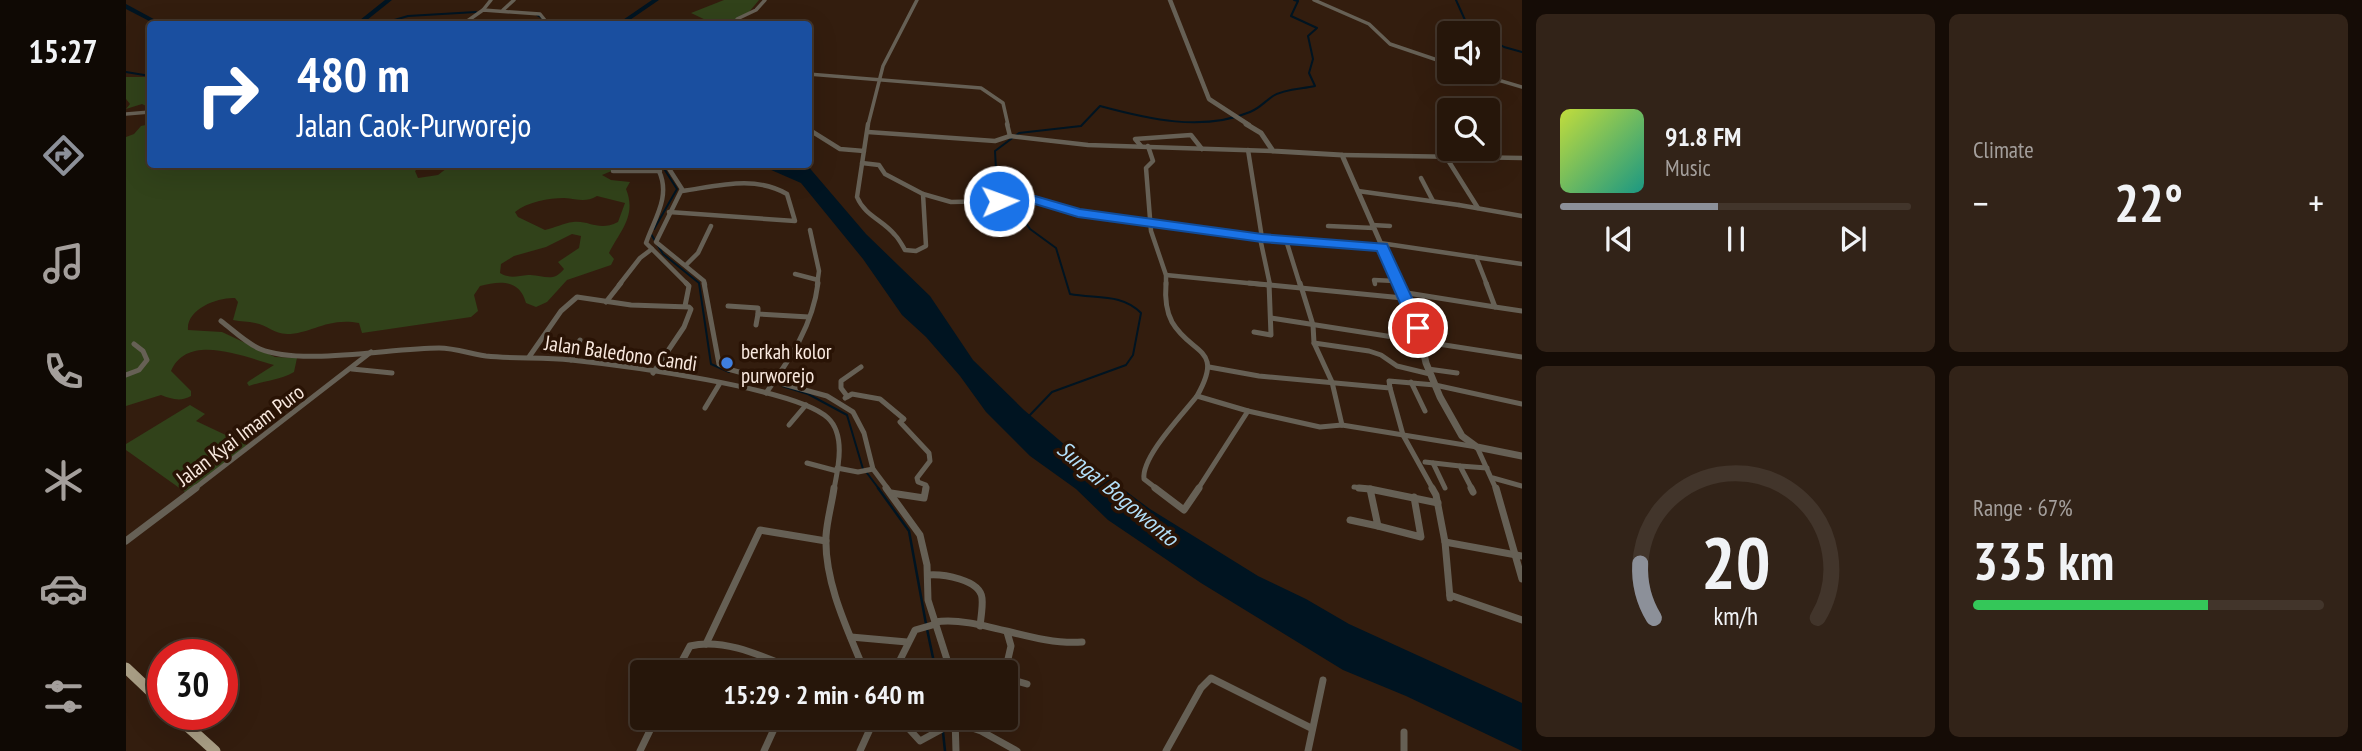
<!DOCTYPE html>
<meta charset="utf-8">
<style>
:root{--surface:#26160a;--page:#322318;--text:#f1f3f6;--muted:#a49f9c;--line:#42352b;--accent:#8c9099}
body{margin:0;font-family:"PT Sans Narrow",sans-serif;background:var(--page);color:var(--text);height:100vh;display:flex;flex-direction:column;font-size:26px;white-space:nowrap}
*{box-sizing:border-box;margin:0}
p{font-size:23px;color:var(--muted)}
.icon{flex:none;width:38px;height:38px;fill:none;stroke:currentColor;stroke-width:2;stroke-linecap:round;stroke-linejoin:round}
.map{position:relative;flex:1;overflow:hidden}
.drawer{display:flex;flex-direction:column;gap:14px;padding:14px;background:#150c06;width:840px}
.drawer>*{flex:none}
.guide{position:absolute;left:21px;top:21px;width:665px;height:147px;border-radius:7px;box-shadow:0 7px 28px #0002,0 0 0 2px var(--line);background:#1a4fa0;color:#fff;overflow:hidden}
.tools{position:absolute;left:1311px;top:21px;display:grid;gap:14px}
.tools a{display:grid;place-items:center;width:63px;height:63px;border-radius:7px;background:var(--surface);box-shadow:0 7px 28px #0002,0 0 0 2px var(--line);font-size:35px}
.speed{position:absolute;left:21px;top:639px;display:flex;gap:14px;font-size:35px;font-weight:700;text-align:center}
.speed>*{display:grid;place-content:center;width:91px;height:91px;border-radius:50%;background:var(--surface);box-shadow:0 7px 28px #0002,0 0 0 2px var(--line);line-height:1}
.speed .limit{border:10px solid #d22;background:#fff;color:#111}
.pin{position:absolute;display:grid;place-items:center;width:60px;height:60px;color:#fff;margin:-30px;border:4px solid #fff;border-radius:50%;box-shadow:0 2px 7px #0007}
.me{position:absolute;width:77px;margin:-38px;rotate:88deg;stroke-linejoin:round;filter:drop-shadow(0 0 5px #0008)}
.turn{display:flex;align-items:center;gap:24px;height:147px;padding:0 35px;font-size:32px}
.turn .icon{width:91px;height:91px;stroke-width:2.5}
.turn b{display:block;font-size:49px;line-height:60px}
.big{font-size:52px;font-weight:700;line-height:1.1}
.drawer .tile{flex:1;display:flex;flex-direction:column;justify-content:center;gap:10px;min-width:0;padding:0 24px;border-radius:10px;background:var(--page)}
.drawer .dial{align-items:center;gap:0}
.dial svg{height:182px;overflow:visible;fill:none;stroke:var(--line);stroke-width:7;stroke-linecap:round;text-anchor:middle}
.dial text{fill:var(--text);stroke:none}
.song{display:flex;align-items:center;gap:21px}
.cover{width:84px;height:84px;border-radius:10px;background:linear-gradient(135deg,hsl(70 70% 55%),hsl(170 70% 35%))}
.played{height:7px;border-radius:4px;background:linear-gradient(90deg,var(--accent) 45%,var(--line) 45%)}
.keys{display:flex;justify-content:space-around;direction:ltr}
.heat{display:flex;justify-content:space-between;align-items:center;font-size:38px;direction:ltr}
.charge{height:10px;border-radius:5px;background:linear-gradient(90deg,#34c759 67%,var(--line) 0)}
.drawer .tiles{flex:1;display:grid;gap:14px;grid-template-columns:repeat(2,1fr)}
.trip{position:absolute;left:504px;top:660px;width:388px;height:70px;border-radius:7px;background:var(--surface);box-shadow:0 7px 28px #0002,0 0 0 2px var(--line);font-weight:700;line-height:70px;text-align:center}
main{display:flex;flex:1;min-height:0}
.tab-bar{display:flex;flex-direction:column;width:126px;justify-content:space-around;align-items:center;background:#0f0904;color:var(--muted)}
.tab-bar .icon{width:49px;height:49px}
.tab-bar .active{color:var(--accent)}
.tab-bar b{font-size:32px;color:var(--text)}
.map>svg:first-child{display:block}
</style>
<main>
<nav class="tab-bar">
<b>15:27</b>
<svg class="icon active" aria-label="directions" viewBox="0 0 24 24"><path d="M12 3l9 9-9 9-9-9zM9 14v-3h6M13 9l2 2-2 2"/></svg>
<svg class="icon" aria-label="music" viewBox="0 0 24 24"><path d="M9 18V5l10-2v13"/><circle cx="6" cy="18" r="3"/><circle cx="16" cy="16" r="3"/></svg>
<svg class="icon" aria-label="phone" viewBox="0 0 24 24"><path d="M5 4h4l2 5-3 2q2 4 5 5l2-3 5 2v4C11 20 4 13 5 4z"/></svg>
<svg class="icon" aria-label="climate" viewBox="0 0 24 24"><path d="M12 3v18M4 7l16 10M4 17L20 7"/></svg>
<svg class="icon" aria-label="car" viewBox="0 0 24 24"><path d="M5 17H2v-5l4-1 3-4h7l3 4 3 1v5h-3M9 17h6M6 11h13"/><circle cx="7" cy="17" r="2"/><circle cx="17" cy="17" r="2"/></svg>
<svg class="icon" aria-label="filters" viewBox="0 0 24 24"><path d="M4 7h16M4 17h16"/><circle cx="9" cy="7" r="2"/><circle cx="15" cy="17" r="2"/></svg>
</nav>
<div class="map">
<svg width="1396" height="751" viewBox="0 0 1396 751">
<rect width="100%" height="100%" fill="#331d0e"/>
<g fill="#31421a" fill-rule="evenodd">
<polygon points="598,0 633,0 623,12 603,23 586,23 565,13"/>
<polygon points="0,77 24,77 24,108 16,104 0,109 4,104 0,99"/>
<path d="M 24,124 L 24,164 L 296,165 L 289,171 L 292,178 L 312,175 L 325,165 L 500,165 L 476,175 L 485,180 L 504,182 L 500,189 C 511,216 494,231 483,253 L 488,259 L 485,265 L 441,280 L 421,302 L 410,307 L 400,303 C 394,280 375,280 354,286 L 348,295 L 352,311 L 345,317 L 236,333 L 233,323 C 201,317 185,334 161,334 C 148,334 141,325 129,323 C 122,321 115,322 107,320 L 112,302 L 109,298 C 92,297 60,309 62,330 L 96,332 L 149,357 L 171,358 L 168,372 C 152,381 140,380 123,386 L 121,383 L 123,381 L 148,365 C 118,357 62,332 45,371 L 65,391 L 65,396 C 55,402 45,399 35,395 L 0,406 L 0,137 L 8,134 L 15,126 ZM 471,196 L 499,203 L 492,222 C 472,232 464,220 447,222 C 437,223 429,228 419,230 L 392,217 L 389,212 C 401,202 423,198 438,198 C 452,199 459,203 471,196 ZM 446,234 L 455,236 L 453,248 L 432,262 L 438,269 C 426,284 417,274 402,275 C 391,276 384,279 374,273 L 375,264 L 388,256 L 420,247 Z"/>
<polygon points="64,405 79,414 70,421 123,446 59,492 0,450 0,444"/>
</g>
<polygon fill="#001421" points="634,165 681,165 740,234 804,296 847,360 898,410 946,451 1024,509 1132,576 1180,599 1223,624 1396,703 1396,751 1280,696 1217,670 1075,583 982,520 950,489 904,456 860,412 834,376 800,337 776,315 737,259 675,183"/>
<g fill="none" stroke-linecap="round" stroke-linejoin="round">
<g stroke="#001421" stroke-width="2">
<polyline points="1330,0 1339,20 1350,24 1351,29 1373,36 1375,38 1367,40 1378,47 1396,52"/>
<polyline points="411,15 416,18 418,24"/>
<polyline points="255,24 282,16 350,12"/>
<polyline points="0,72 24,76"/>
<polyline points="528,229 551,189 535,164"/>
<polyline points="525,234 537,254 573,283 585,364 603,372"/>
<polyline points="656,386 682,394 721,415 737,469"/>
<path d="M 903,416 L 926,392 L 1000,365 L 1007,355 L 1015,313 C 996,293 969,299 944,294 L 930,248 L 904,229 L 879,192 L 870,170 L 869,151 L 893,133 L 955,126 L 974,106 C 1022,119 1076,132 1124,112 C 1134,108 1138,102 1147,96 C 1158,89 1176,89 1189,86 L 1183,73 L 1187,59 L 1182,36 L 1191,28 L 1165,16 L 1172,1 L 1168,0"/>
<polyline points="741,473 753,489"/>
</g>
<g stroke="#001421" stroke-width="2.5">
<polyline points="752,488 783,531 800,624"/>
<polyline points="801,629 810,672"/>
<polyline points="816,718 817,727"/>
<polyline points="817,732 819,751"/>
</g>
<g fill="#001421" fill-rule="evenodd">
<polygon points="259,0 266,0 236,24 229,24"/>
<polygon points="526,0 533,0 498,24 491,24"/>
<polygon points="0,4 35,23 36,24 29,24 0,9"/>
</g>
<g stroke="#666055" stroke-width="3.5">
<polyline points="1188,0 1243,24 1264,44 1323,64"/>
<polyline points="357,10 365,0"/>
<polyline points="377,10 388,0"/>
<polyline points="337,24 357,10 414,14 422,24"/>
<polyline points="611,24 611,19 630,10 639,0"/>
<polyline points="1345,72 1396,87"/>
<polyline points="682,74 855,88 877,103 882,125"/>
<polyline points="0,114 24,112"/>
<polyline points="742,125 757,66 791,0"/>
</g>
<g stroke="#666055" stroke-width="4.5">
<path d="M 742,124 L 731,197 C 739,216 757,220 769,235 C 773,239 776,245 779,250 L 790,251 L 800,246 L 797,194"/>
<polyline points="881,124 884,136"/>
<polyline points="682,129 714,149 738,151"/>
<polyline points="742,132 869,141 884,136 962,145 1147,151"/>
<polyline points="1015,146 1009,139 1065,135 1076,149"/>
<polyline points="1022,146 1027,161 1020,168 1025,231 1040,275 1040,285"/>
<polyline points="1122,150 1136,238"/>
<polyline points="1216,155 1396,158"/>
<polyline points="1320,157 1352,208"/>
<polyline points="736,163 753,165 759,174 797,194 825,202 909,200 952,213 1136,238 1256,247"/>
<polyline points="540,164 556,189 530,242 578,281 579,285"/>
<polyline points="487,171 534,171"/>
<path d="M 533,171 C 545,197 528,219 520,243 L 562,285"/>
<polyline points="1295,178 1307,201"/>
<polyline points="1232,191 1333,205"/>
<polyline points="1333,205 1396,216"/>
<path d="M 543,212 L 669,221 L 661,194 C 628,175 592,186 556,191"/>
<polyline points="1246,225 1264,226"/>
<polyline points="1202,226 1248,228"/>
<polyline points="684,230 693,271 691,285"/>
<polyline points="1134,238 1144,285"/>
<polyline points="1160,240 1174,285"/>
<polyline points="1254,243 1396,264"/>
<polyline points="1350,257 1361,285"/>
<polyline points="560,265 572,253 585,226"/>
<polyline points="669,274 692,280"/>
<polyline points="1040,275 1141,285"/>
<polyline points="1249,284 1248,280 1269,281"/>
<polyline points="493,285 514,258 526,249"/>
</g>
<g stroke="#666055" stroke-width="5">
<polyline points="578,283 593,364 602,369 701,396 727,412 738,433 747,469 762,489"/>
<path d="M 1040,283 C 1039,296 1040,311 1046,322 C 1065,355 1099,347 1071,396"/>
<polyline points="1123,283 1277,298"/>
<polyline points="1174,283 1187,325 1188,343 1206,382 1216,425"/>
<polyline points="1275,292 1369,307 1360,283"/>
<polyline points="480,302 495,283"/>
<polyline points="559,306 563,286 560,283"/>
<polyline points="602,306 632,308 632,314 683,317"/>
<polyline points="1369,307 1396,311"/>
<polyline points="1145,318 1396,357"/>
<path d="M 95,321 C 107,330 120,343 134,349 C 175,366 265,348 313,348 C 329,348 345,354 360,356 C 388,359 417,357 445,360 C 494,365 671,388 702,418 C 720,435 712,469 708,489"/>
<polyline points="630,325 632,314"/>
<polyline points="1128,332 1145,335 1143,283"/>
<polyline points="1188,343 1243,351 1255,355 1271,366 1304,374"/>
<polyline points="403,357 435,311 451,297 505,305 563,307 565,309 558,327 527,373"/>
<polyline points="445,360 454,340"/>
<polyline points="1083,367 1133,376 1264,388 1277,435 1307,489"/>
<polyline points="226,369 266,373"/>
<polyline points="1302,369 1331,373"/>
<polyline points="0,375 13,370 21,360 17,351 8,344"/>
<polyline points="1285,382 1299,411"/>
<polyline points="1264,388 1263,381 1309,385 1396,404"/>
<path d="M 640,393 C 664,359 687,325 692,283"/>
<polyline points="721,397 726,394 754,399 778,419 774,422 803,453 804,461 791,478 792,482 800,485 799,489"/>
<polyline points="719,398 721,396 715,388 715,381 735,367"/>
<polyline points="579,408 594,383"/>
<polyline points="1122,411 1194,427 1216,425 1351,447 1370,489"/>
<polyline points="663,425 680,405"/>
<polyline points="1299,462 1334,466 1346,489"/>
<polyline points="681,463 711,471"/>
<polyline points="1307,463 1319,488"/>
<polyline points="1334,466 1361,468"/>
<polyline points="711,468 732,472 747,469"/>
<polyline points="1367,478 1396,486"/>
<polyline points="1228,487 1244,489"/>
<polyline points="68,489 245,352"/>
<path d="M 1031,489 L 1018,479 C 1015,457 1057,414 1071,396 L 1122,411 L 1072,489"/>
</g>
<g stroke="#666055" stroke-width="7">
<path d="M 708,488 C 706,503 701,520 700,536 C 698,582 722,631 739,672"/>
<polyline points="760,488 794,535 801,565 802,600 825,672"/>
<polyline points="1029,488 1058,510 1073,488"/>
<polyline points="1233,488 1244,489"/>
<polyline points="1306,488 1310,495 1319,542 1396,556"/>
<polyline points="1345,488 1347,492"/>
<polyline points="1370,488 1396,579"/>
<polyline points="765,493 798,498 800,488"/>
<polyline points="1224,520 1252,526 1244,489 1312,503"/>
<polyline points="1252,526 1295,537 1288,497"/>
<polyline points="0,541 70,488"/>
<polyline points="1319,542 1324,598"/>
<path d="M 802,575 C 816,574 854,579 856,598 C 857,606 855,617 854,626"/>
<polyline points="1324,595 1396,620"/>
<path d="M 809,622 C 850,615 908,646 956,642"/>
<polyline points="725,637 781,642"/>
<polyline points="580,644 634,530 700,541"/>
<polyline points="824,666 849,672"/>
<path d="M 550,672 L 564,646 C 600,637 642,659 675,672"/>
<polyline points="768,672 789,630 810,624"/>
<polyline points="879,672 885,646 881,632"/>
<polyline points="880,678 901,684"/>
<polyline points="550,718 560,721"/>
<polyline points="773,718 794,741 829,722 855,731 891,751"/>
<polyline points="829,718 830,751"/>
<polyline points="1278,732 1278,751"/>
<polyline points="514,751 530,718"/>
<polyline points="638,751 653,718"/>
<polyline points="734,751 749,718"/>
<polyline points="1040,751 1075,688 1085,678 1185,728"/>
<polyline points="1182,751 1197,680"/>
</g>
<polyline stroke="#666055" stroke-width="4.5" points="1044,0 1083,99 1123,125"/>
<polyline stroke="#666055" stroke-width="5" points="1120,124 1135,133 1147,151 1216,155 1273,285"/>
<polyline stroke="#666055" stroke-width="7" points="1272,283 1292,328 1300,363 1314,397 1336,436 1351,447 1396,456"/>
<g stroke="#a99e85" stroke-width="11">
<polyline points="0,668 37,703"/>
<polyline points="48,714 89,751"/>
</g>
</g>
<polygon fill="#1a73e8" stroke="#114b97" stroke-width="2" points="909,196 954,209 1136,234 1261,244 1300,328 1292,333 1285,328 1251,251 1136,242 952,217 909,204 873,205 867,201 873,198"/>
<circle fill="#3f7fe0" stroke="#291305" stroke-width="2.5" cx="601" cy="363" r="7"/>
<g text-anchor="middle" dominant-baseline="central" stroke-width="7" stroke-linejoin="round" paint-order="stroke">
<g font-size="21" fill="#f9e9df" stroke="#291305" text-anchor="start">
<text x="615" y="351">berkah kolor<tspan x="615" dy="24">purworejo</tspan></text>
</g>
<g font-size="21" fill="#f9e9df" stroke="#291305">
<text transform="translate(495 353) rotate(8)">Jalan Baledono Candi</text>
<text transform="translate(114 435) rotate(-37)">Jalan Kyai Imam Puro</text>
</g>
<g font-size="23" font-style="italic" fill="#b2dff9" stroke="#291305">
<text transform="translate(992 493) rotate(40)">Sungai Bogowonto</text>
</g>
</g>
</svg>
<div class="tools">
<a><svg class="icon" aria-label="sound" viewBox="0 0 24 24"><path d="M4 9h4l5-4v14l-5-4H4zM17 9q2 3 0 6"/></svg></a>
<a><svg class="icon" aria-label="search" viewBox="0 0 24 24"><circle cx="10" cy="10" r="6"/><path d="M15 15l6 6"/></svg></a>
</div>
<div class="speed"><div class="limit">30</div></div>
<div class="pin" style="left:1292px;top:328px;background:#d93025"><svg class="icon" aria-label="arrive" viewBox="0 0 24 24"><path d="M6 21V4h12l-3 4 3 4H6"/></svg></div>
<svg class="me" style="left:873px;top:201px" viewBox="-20 -20 40 40"><circle r="17" fill="#1a73e8" stroke="#fff" stroke-width="3"/><path d="M0-11L8 9 0 5-8 9z" fill="#fff"/></svg>
<div class="trip">15:29 · 2 min · 640 m</div>
<div class="guide">
<div class="turn"><svg class="icon" aria-label="right" viewBox="0 0 24 24"><path d="M7 20v-9h11M14 6l5 5-5 5"/></svg><div><b>480 m</b>Jalan Caok-Purworejo</div></div>
</div>
</div>
<section class="drawer">
<div class="tiles">
<div class="tile">
<div class="song"><i class="cover"></i><div><b>91.8 FM</b><p>Music</p></div></div>
<div class="played"></div>
<div class="keys"><svg class="icon" aria-label="previous" viewBox="0 0 24 24"><path d="M18 5L8 12l10 7zM5 5v14"/></svg><svg class="icon" aria-label="pause" viewBox="0 0 24 24"><path d="M8 5v14M16 5v14"/></svg><svg class="icon" aria-label="next" viewBox="0 0 24 24"><path d="M6 5l10 7-10 7zM19 5v14"/></svg></div>
</div>
<div class="tile"><p>Climate</p>
<div class="heat"><a>−</a><b class="big">22°</b><a>+</a></div>
</div>
<div class="tile dial"><svg viewBox="0 0 100 80">
<path d="M14 69A42 42 0 1 1 86 69"/>
<path d="M14 69A42 42 0 0 1 8 45" stroke="#8c9099"/>
<text x="50" y="56" font-size="32" font-weight="700">20</text>
<text x="50" y="72" font-size="11">km/h</text>
</svg></div>
<div class="tile"><p>Range · 67%</p><b class="big">335 km</b><div class="charge"></div></div>
</div>
</section>
</main>
